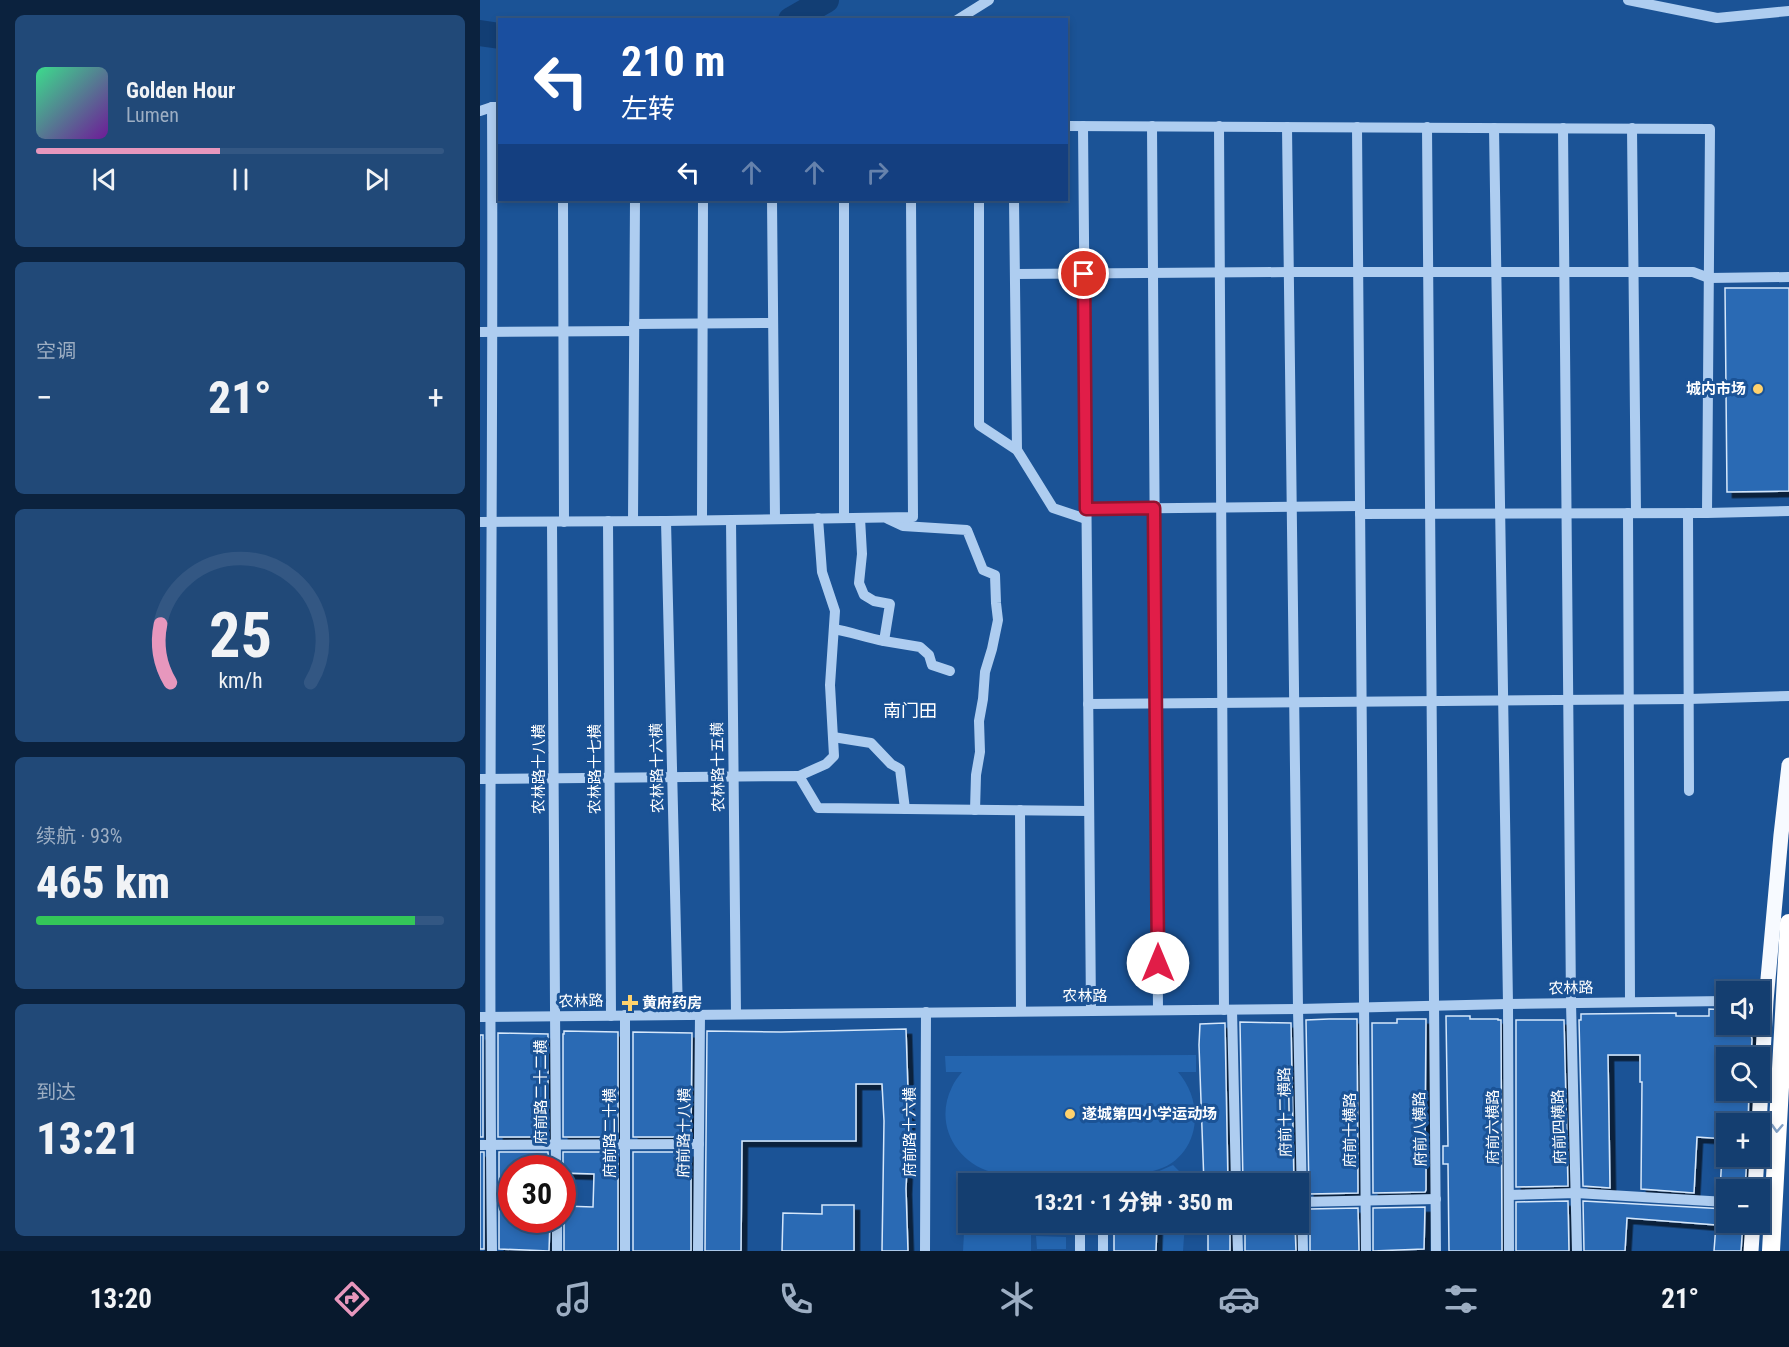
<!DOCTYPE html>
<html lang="zh">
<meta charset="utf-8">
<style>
:root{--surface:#143e70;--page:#214978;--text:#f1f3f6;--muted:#9daec3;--line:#335783;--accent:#e797bd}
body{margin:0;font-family:"Roboto Condensed","Noto Sans SC",sans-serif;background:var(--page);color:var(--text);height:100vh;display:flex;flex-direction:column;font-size:22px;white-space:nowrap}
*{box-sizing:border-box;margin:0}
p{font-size:20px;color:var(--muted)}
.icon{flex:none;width:33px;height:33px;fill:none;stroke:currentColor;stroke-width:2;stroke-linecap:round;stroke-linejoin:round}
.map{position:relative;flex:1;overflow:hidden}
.sheet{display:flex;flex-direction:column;gap:15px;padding:15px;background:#0b223e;width:480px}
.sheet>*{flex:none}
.banner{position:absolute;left:18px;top:18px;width:570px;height:183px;border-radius:0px;box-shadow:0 3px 9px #0003,0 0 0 2px var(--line);background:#1a4fa0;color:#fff;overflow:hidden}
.fabs{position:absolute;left:1236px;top:981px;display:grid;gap:12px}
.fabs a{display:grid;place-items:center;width:54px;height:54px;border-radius:0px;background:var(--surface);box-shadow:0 3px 9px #0003,0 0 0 2px var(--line);font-size:30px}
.speed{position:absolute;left:18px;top:1155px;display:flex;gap:12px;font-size:30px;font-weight:700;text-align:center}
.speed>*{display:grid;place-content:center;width:78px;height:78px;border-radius:50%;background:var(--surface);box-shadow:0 3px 9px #0003,0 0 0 2px var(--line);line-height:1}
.speed .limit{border:9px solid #d22;background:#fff;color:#111}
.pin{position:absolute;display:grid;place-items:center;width:51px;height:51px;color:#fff;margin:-26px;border:3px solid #fff;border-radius:50%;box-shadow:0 2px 6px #0007}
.me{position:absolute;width:66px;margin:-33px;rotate:0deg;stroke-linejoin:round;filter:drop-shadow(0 0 4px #0008)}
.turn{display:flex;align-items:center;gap:21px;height:126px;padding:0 24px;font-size:27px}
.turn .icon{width:78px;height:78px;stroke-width:2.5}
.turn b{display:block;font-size:42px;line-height:51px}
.lanes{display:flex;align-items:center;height:57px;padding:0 24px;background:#0003;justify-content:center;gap:30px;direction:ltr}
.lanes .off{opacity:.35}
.big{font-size:45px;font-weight:800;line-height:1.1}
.sheet .card{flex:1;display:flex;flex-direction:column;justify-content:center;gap:9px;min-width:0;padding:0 21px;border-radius:9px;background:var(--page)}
.sheet .dial{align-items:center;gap:0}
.dial svg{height:156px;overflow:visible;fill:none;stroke:var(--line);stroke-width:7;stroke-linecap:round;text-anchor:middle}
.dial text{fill:var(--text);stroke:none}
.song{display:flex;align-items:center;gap:18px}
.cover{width:72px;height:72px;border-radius:9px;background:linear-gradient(135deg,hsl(150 70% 55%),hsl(280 70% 35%))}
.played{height:6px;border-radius:3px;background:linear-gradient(90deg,var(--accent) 45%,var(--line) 45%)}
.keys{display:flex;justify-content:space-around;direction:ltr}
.heat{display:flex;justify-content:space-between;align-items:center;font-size:33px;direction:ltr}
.charge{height:9px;border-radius:4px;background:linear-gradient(90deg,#34c759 93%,var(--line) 0)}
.trip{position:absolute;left:478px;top:1173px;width:351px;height:60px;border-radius:0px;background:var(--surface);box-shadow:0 3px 9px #0003,0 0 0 2px var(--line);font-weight:800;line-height:60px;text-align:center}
.tab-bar{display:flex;height:96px;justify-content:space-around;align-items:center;background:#08192d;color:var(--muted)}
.tab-bar .icon{width:42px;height:42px}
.tab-bar .selected{color:var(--accent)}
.tab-bar b{font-size:27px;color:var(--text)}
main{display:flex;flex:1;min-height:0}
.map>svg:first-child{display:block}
</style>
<main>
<section class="sheet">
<div class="card">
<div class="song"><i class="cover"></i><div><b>Golden Hour</b><p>Lumen</p></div></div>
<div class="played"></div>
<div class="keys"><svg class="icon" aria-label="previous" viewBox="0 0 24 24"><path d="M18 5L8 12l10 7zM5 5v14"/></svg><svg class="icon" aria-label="pause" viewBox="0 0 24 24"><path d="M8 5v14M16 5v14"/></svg><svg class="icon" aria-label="next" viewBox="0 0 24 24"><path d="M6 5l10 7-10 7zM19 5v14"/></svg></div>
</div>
<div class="card"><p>空调</p>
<div class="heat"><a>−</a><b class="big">21°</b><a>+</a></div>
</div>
<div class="card dial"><svg viewBox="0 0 100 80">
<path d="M14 69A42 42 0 1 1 86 69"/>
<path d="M14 69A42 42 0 0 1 9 39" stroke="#e797bd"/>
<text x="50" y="56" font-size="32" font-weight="700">25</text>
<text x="50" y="72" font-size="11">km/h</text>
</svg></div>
<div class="card"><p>续航 · 93%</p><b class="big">465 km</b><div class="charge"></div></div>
<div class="card"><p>到达</p><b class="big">13:21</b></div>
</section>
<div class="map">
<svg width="1309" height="1251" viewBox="0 0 1309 1251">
<defs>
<filter id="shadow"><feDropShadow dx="5.5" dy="5.5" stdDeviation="0" flood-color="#0009"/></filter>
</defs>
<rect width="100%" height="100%" fill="#1b5396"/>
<g fill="#2465af">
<path d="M 716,1055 L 716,1072 L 698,1072 C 727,1105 719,1160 673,1171 L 511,1172 C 475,1161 454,1123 472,1087 C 474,1082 478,1077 482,1072 L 466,1072 L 465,1056 Z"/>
<polygon points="693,1165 705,1177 707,1183 678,1183 677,1172"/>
<polygon points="483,1192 489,1192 489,1222 552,1223 551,1230 484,1228"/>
<polygon points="683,1223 705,1223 703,1251 678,1251 678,1241 685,1229"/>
<polygon points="484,1233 551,1234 551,1251 483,1251"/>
<polygon points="556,1236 586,1237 586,1249 557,1249"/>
</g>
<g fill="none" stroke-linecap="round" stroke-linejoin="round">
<g stroke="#123e74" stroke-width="26">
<polyline points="311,20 346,0"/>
<polyline points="0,33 20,36"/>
</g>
</g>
<g fill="#2a6ab4" stroke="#d5e7fb" stroke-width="1.5" filter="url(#shadow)">
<polygon points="1245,288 1309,288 1309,491 1247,492"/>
<polygon points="1229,1009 1246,1010 1246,1024 1268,1024 1272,1039 1271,1058 1246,1058 1246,1090 1269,1090 1268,1124 1246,1124 1246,1139 1217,1137 1214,1193 1161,1189 1162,1082 1160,1082 1160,1055 1128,1055 1130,1188 1103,1186 1099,1020 1101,1020 1101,1014 1196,1013 1196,1016 1229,1016"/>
<polygon points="966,1016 990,1016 990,1019 1018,1019 1018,1020 1021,1020 1022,1251 969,1251 968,1164 963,1164 963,1146 968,1146"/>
<polygon points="849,1019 877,1019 878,1193 829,1194 826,1020"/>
<polygon points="917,1019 946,1019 945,1145 948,1146 948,1163 946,1163 946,1190 945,1192 893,1193 892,1023 917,1023"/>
<polygon points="1036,1020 1084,1020 1088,1186 1036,1187"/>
<polygon points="760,1022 811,1023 814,1184 763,1184"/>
<polygon points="745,1023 748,1184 724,1184 719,1045 720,1024"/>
<polygon points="426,1029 429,1122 426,1189 428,1251 402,1251 404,1121 402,1084 376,1084 376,1141 262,1141 261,1251 225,1251 227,1031 301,1032"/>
<polygon points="84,1031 138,1032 138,1137 83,1137 83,1034 84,1034"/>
<polygon points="153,1032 212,1033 211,1137 153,1137"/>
<polygon points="18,1033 68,1034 68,1137 18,1137"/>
<rect x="0" y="1035" width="3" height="102"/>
<rect x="0" y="1152" width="4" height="97"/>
<polygon points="19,1152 68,1152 69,1168 32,1168 32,1220 70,1220 69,1251 19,1249"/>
<polygon points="83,1152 138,1152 138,1251 84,1251 84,1206 113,1207 114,1174 83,1173"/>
<rect x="153" y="1152" width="58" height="99"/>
<polygon points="1242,1156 1267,1156 1265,1190 1240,1190"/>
<rect x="635" y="1173" width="33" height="11"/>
<polygon points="1088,1201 1089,1251 1036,1251 1036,1202"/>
<polygon points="1103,1201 1246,1209 1246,1222 1263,1222 1261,1251 1234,1251 1236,1225 1147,1218 1145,1251 1104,1251"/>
<polygon points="342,1205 374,1205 374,1251 302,1251 303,1213 342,1214"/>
<polygon points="945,1207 944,1249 893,1251 893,1208"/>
<polygon points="878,1208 879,1251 830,1251 830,1209"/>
<polygon points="634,1222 677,1222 676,1251 634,1251"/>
<rect x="728" y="1222" width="22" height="29"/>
<polygon points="765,1222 789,1222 789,1225 815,1225 816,1251 765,1251"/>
</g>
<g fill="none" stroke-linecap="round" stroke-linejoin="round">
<g stroke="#aecdf0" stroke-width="10">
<polyline points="1148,0 1237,18 1309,11"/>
<polyline points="477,20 509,0"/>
<polyline points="0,111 12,107 19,107"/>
<polyline points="586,126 1230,129 1227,513"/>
<polyline points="603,126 611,1011"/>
<polyline points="672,126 678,1010"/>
<polyline points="739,126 744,1010"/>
<polyline points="807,127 818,1009 823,1251"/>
<polyline points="877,127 886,1251"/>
<polyline points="947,127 956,1251"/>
<polyline points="1014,128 1028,1004 1029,1251"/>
<polyline points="1083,128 1091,1003 1097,1251"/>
<polyline points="1152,128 1156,513"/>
<polyline points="83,200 84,522"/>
<polyline points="292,200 295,519"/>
<polyline points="499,200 499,425 537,450 573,508 606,519"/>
<polyline points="534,200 537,450"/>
<polyline points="535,274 809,272 1213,272 1229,278 1309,277"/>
<polyline points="154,324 293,323"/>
<polyline points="0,332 154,331"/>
<polyline points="606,509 880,506"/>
<polyline points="1148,513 1150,1002"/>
<polyline points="1208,513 1209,791"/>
<polyline points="880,514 1227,513 1309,511"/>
<polyline points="364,518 364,200"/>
<polyline points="408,519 423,526 487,530 503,570 515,575 516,603 518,620 512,649 505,672 503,699 499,721 500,752 496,775 495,810"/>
<polyline points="222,520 223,200"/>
<polyline points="251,520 256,1014"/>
<polyline points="128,521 131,1016"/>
<polyline points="153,521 155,200"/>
<polyline points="186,521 198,1015"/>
<polyline points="0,522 186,521 433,517 431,200"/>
<polyline points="72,522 76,1168"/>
<path d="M 354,629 C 371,632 387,638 404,641 L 410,604 L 394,601 L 384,595 L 379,583 L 382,554 L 380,518"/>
<polyline points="404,641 440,647 449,655 452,665 470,671"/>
<polyline points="608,704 1209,699 1309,696"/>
<polyline points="353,737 391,743 411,764 420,769 425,809"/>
<polyline points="319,776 346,764 354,756 350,685 355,611 342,572 338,518"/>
<polyline points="0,779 319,776 338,808 609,811"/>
<polyline points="540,810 541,1011"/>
<polyline points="752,1010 756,1184"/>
<polyline points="145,1015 145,1251"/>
<polyline points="0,1017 818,1009 1028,1004 1246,1001"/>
<polyline points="0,1145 219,1144"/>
<polyline points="601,1184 601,1180"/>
<polyline points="624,1184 624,1179"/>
<polyline points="1029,1195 1096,1193 1246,1202"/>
<polyline points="819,1202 956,1199"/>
<polyline points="77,1220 77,1251"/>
<polyline points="757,1222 758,1251"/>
<path d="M 12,1251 C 7,870 14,488 12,107"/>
<polyline points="218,1251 220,1015"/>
<polyline points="445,1251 446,1012"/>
<polyline points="600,1251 600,1222"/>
<polyline points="623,1251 623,1222"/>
</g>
<g stroke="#f7faff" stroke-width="15">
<polyline points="1279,1124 1286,1001 1301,835 1309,765"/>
<polyline points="1275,1190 1277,1156"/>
<polyline points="1271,1251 1273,1222"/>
</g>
<polyline stroke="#fff" stroke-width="18" points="1291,1251 1309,923"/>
</g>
<defs><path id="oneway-chevron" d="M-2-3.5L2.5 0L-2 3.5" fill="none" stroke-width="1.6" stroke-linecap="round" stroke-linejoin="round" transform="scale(1.5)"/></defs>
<use stroke="#82a0c5" href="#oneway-chevron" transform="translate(1297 1128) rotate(93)"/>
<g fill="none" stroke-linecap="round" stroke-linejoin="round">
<defs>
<polyline id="route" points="604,274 606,509 674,508 678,963"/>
</defs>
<use href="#route" stroke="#92132f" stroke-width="15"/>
<use href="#route" stroke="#e11d48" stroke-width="10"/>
</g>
<g fill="#ffd26d" stroke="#1b5396" stroke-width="2">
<circle cx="1278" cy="389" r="6"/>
<path d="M147 994h6v6h6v6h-6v6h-6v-6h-6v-6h6z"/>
<circle cx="590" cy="1114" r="6"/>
</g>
<g text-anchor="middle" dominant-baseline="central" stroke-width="6" stroke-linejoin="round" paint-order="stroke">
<g font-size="15" font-weight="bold" fill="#fff" stroke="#1b5396" text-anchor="start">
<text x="1266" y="389" text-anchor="end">城内市场</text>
<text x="162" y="1003">黄府药房</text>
<text x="602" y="1114">遂城第四小学运动场</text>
</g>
<g font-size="15" fill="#fff" stroke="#1b5396">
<text transform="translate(238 767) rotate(-91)">农林路十五横</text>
<text transform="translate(177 768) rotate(-91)">农林路十六横</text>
<text transform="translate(59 769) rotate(-90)">农林路十八横</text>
<text transform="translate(115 769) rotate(-90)">农林路十七横</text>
<text transform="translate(1091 988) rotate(-1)">农林路</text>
<text x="605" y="996">农林路</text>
<text transform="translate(101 1001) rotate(-1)">农林路</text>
<text transform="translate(61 1092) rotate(-90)">府前路二十二横</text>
<text transform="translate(805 1112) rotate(-91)">府前十二横路</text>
<text transform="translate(1013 1127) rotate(-90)">府前六横路</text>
<text transform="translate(1079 1127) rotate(-92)">府前四横路</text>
<text transform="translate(940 1129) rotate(-91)">府前八横路</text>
<text transform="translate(870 1130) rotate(-90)">府前十横路</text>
<text transform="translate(430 1132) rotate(-90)">府前路十六横</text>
<text transform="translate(130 1133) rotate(-90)">府前路二十横</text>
<text transform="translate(204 1133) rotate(-89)">府前路十八横</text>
</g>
<g font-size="18" fill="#fff" stroke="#1b5396">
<text x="430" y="710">南门田</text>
</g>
</g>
</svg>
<div class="fabs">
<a><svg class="icon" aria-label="sound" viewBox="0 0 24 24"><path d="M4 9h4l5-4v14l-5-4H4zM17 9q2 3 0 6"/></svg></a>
<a><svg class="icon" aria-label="search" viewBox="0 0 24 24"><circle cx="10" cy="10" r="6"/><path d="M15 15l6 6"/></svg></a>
<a>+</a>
<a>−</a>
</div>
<div class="speed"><div class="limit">30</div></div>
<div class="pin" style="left:604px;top:274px;background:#d93025"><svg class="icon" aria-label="arrive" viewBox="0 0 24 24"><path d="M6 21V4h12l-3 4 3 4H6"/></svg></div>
<svg class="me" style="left:678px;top:963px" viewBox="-20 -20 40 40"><circle r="19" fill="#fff"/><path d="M0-13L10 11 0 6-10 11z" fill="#e11d48"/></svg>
<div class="trip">13:21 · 1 分钟 · 350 m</div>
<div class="banner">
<div class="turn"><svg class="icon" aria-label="left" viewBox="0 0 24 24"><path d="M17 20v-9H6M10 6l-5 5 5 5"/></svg><div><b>210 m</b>左转</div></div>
<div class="lanes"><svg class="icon" aria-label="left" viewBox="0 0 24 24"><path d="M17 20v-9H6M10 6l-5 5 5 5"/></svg><svg class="icon off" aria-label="ahead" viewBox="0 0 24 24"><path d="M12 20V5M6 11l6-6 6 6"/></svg><svg class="icon off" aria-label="ahead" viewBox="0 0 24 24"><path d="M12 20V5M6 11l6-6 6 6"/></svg><svg class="icon off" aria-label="right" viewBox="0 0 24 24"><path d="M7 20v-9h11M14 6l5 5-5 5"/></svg></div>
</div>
</div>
</main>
<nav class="tab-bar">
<b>13:20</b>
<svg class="icon selected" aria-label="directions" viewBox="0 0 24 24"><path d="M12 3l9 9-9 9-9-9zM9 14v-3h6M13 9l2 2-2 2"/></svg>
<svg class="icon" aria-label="music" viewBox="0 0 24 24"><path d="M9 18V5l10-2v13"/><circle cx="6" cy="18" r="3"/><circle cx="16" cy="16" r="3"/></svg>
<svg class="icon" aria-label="phone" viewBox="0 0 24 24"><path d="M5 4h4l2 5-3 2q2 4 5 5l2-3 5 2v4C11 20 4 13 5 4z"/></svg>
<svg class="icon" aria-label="climate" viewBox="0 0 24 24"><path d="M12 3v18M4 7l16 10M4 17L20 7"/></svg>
<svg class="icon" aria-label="car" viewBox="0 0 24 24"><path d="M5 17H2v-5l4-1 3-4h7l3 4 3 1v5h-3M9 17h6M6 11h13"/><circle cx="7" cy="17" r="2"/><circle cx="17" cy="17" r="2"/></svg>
<svg class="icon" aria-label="filters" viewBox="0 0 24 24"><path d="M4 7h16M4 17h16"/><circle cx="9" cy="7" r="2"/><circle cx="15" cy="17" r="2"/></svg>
<b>21°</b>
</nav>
